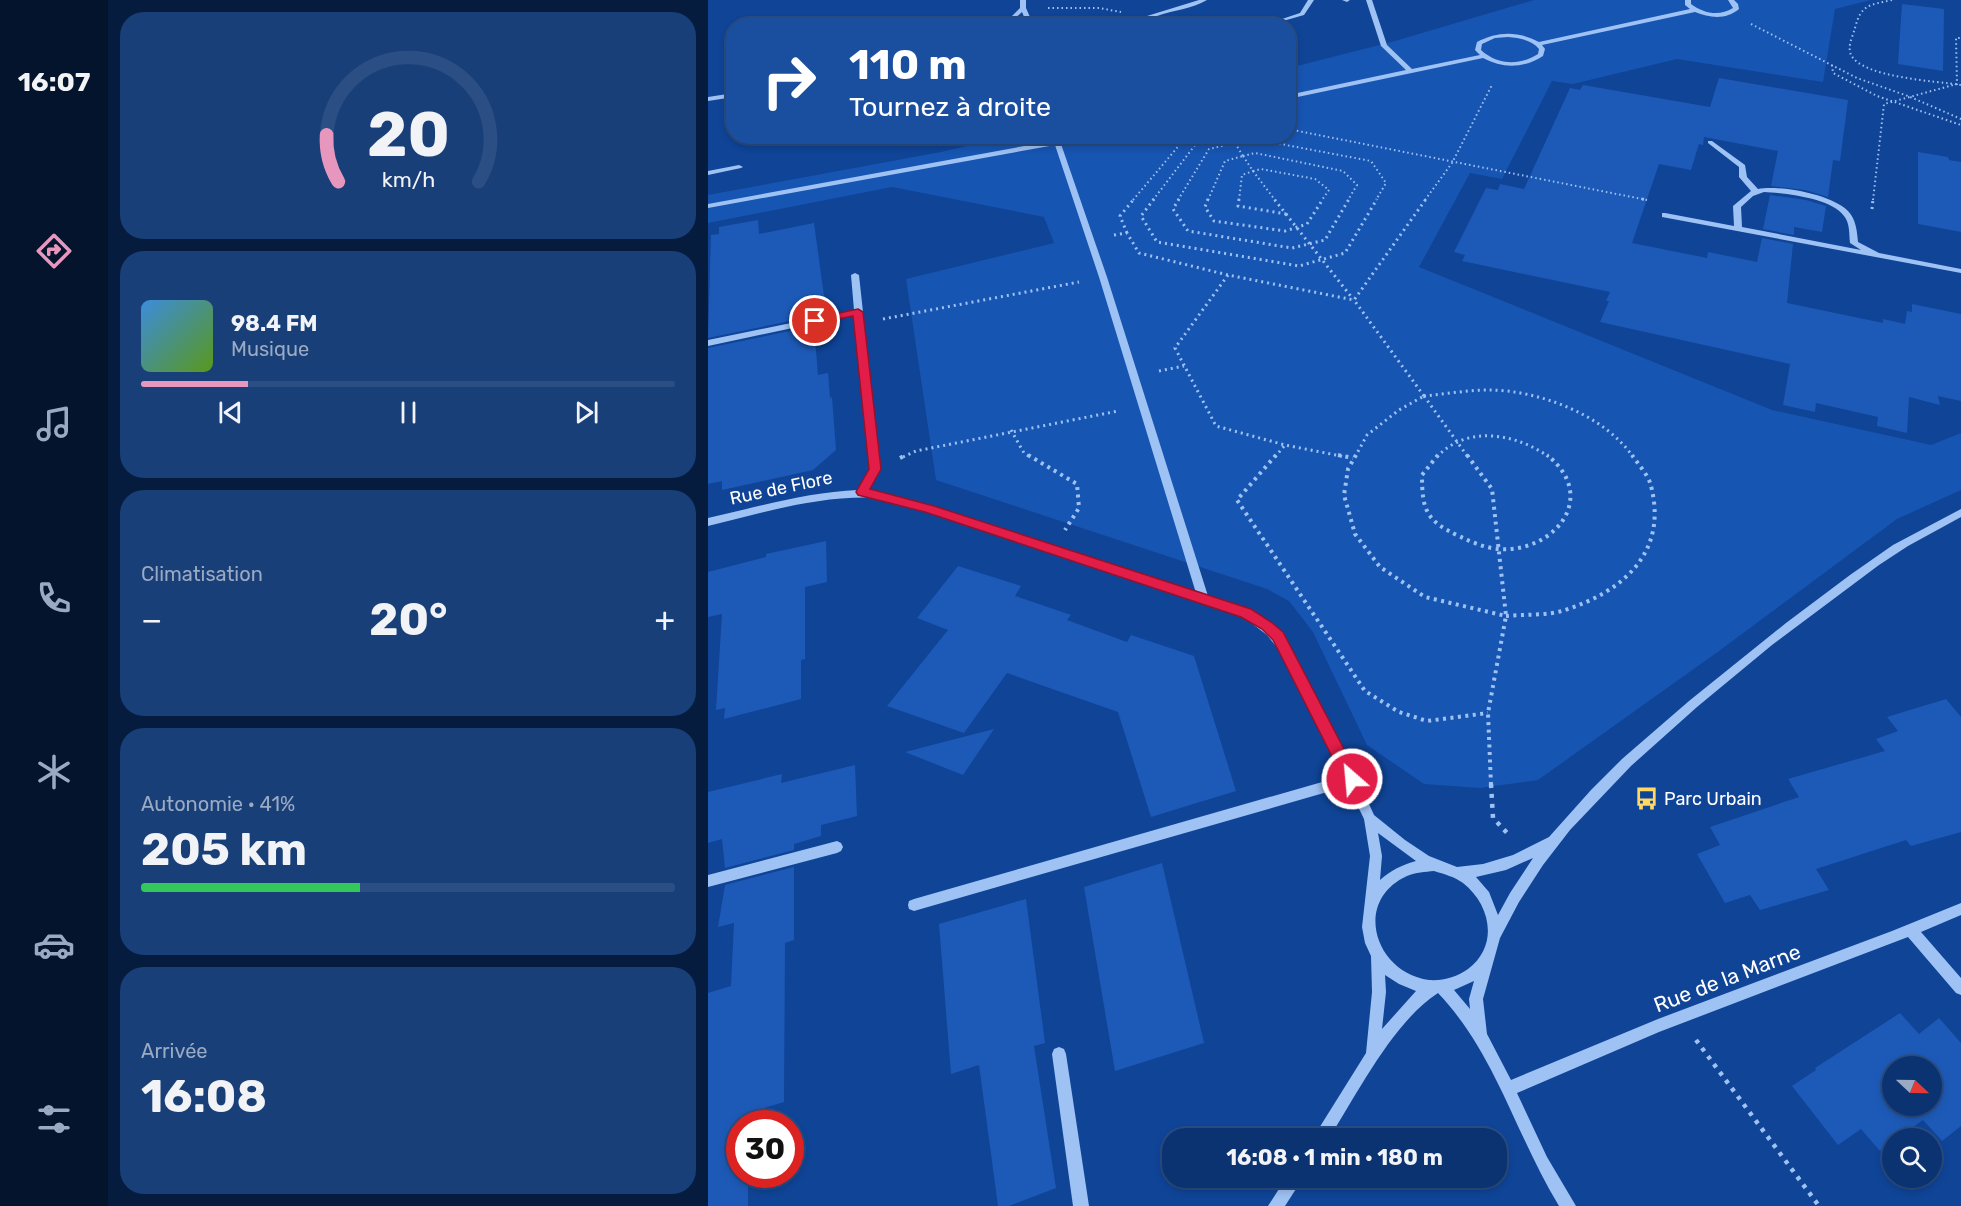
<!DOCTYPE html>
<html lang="fr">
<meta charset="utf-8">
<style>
:root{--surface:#0b3371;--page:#193f79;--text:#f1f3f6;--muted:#9aaac3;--line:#2b4e84;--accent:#e797bd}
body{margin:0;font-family:Rubik,sans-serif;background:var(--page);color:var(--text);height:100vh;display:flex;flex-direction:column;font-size:22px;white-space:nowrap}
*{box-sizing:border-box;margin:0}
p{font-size:20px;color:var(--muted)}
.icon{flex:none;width:33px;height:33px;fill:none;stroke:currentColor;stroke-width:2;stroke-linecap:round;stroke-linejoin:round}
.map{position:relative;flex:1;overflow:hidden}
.details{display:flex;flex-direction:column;gap:12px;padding:12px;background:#061c3e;width:600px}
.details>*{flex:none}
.top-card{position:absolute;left:18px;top:18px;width:570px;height:126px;border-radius:24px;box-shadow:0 3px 9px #0003,0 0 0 2px var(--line);background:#1a4fa0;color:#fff;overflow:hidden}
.needle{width:39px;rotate:112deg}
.fabs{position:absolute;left:1174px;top:1056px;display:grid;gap:12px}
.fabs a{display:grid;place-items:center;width:60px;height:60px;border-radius:50%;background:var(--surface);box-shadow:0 3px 9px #0003,0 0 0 2px var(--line);font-size:30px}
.speed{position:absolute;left:18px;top:1110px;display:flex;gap:12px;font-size:30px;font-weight:700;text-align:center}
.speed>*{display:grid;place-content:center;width:78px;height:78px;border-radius:50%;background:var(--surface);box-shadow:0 3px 9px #0003,0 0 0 2px var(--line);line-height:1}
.speed .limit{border:9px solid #d22;background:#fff;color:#111}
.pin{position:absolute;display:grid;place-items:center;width:51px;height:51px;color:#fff;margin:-26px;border:3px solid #fff;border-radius:50%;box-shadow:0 2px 6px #0007}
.me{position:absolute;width:66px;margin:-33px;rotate:333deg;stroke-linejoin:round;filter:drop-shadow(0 0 4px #0008)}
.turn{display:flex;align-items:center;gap:21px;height:126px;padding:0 24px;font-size:27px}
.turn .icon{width:78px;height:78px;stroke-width:2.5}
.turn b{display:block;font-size:42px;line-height:51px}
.big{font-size:45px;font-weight:700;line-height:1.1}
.details .tile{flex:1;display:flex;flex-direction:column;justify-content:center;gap:9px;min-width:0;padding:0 21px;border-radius:24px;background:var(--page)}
.details .dial{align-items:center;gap:0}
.dial svg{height:156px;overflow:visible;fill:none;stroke:var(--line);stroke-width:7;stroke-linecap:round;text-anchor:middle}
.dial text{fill:var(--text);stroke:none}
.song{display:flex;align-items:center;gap:18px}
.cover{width:72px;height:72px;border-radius:9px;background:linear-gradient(135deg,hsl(210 70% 55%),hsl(90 70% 35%))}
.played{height:6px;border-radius:3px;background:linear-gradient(90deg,var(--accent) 20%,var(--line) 20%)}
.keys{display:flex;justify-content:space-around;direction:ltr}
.heat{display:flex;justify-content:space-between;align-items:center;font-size:33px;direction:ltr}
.charge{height:9px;border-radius:4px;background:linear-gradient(90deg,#34c759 41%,var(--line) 0)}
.trip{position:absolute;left:454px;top:1128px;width:345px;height:60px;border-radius:24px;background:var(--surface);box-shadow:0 3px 9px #0003,0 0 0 2px var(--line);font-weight:700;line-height:60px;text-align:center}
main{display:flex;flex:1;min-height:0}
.tabs{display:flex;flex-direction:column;width:108px;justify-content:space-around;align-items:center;background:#04142d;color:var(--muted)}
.tabs .icon{width:42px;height:42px}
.tabs .on{color:var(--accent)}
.tabs b{font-size:27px;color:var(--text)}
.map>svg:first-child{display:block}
</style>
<main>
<nav class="tabs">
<b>16:07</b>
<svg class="icon on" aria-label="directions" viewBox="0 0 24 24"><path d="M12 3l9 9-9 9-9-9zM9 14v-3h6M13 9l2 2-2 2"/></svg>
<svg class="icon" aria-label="music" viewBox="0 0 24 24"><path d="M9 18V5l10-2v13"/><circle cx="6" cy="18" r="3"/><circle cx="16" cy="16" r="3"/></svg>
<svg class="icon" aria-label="phone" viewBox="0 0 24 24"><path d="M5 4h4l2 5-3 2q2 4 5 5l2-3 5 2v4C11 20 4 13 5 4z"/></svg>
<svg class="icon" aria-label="climate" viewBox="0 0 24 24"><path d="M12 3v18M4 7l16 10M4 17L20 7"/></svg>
<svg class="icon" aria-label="car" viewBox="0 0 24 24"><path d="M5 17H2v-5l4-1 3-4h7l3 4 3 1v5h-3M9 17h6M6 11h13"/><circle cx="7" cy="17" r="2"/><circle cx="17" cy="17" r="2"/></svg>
<svg class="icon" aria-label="filters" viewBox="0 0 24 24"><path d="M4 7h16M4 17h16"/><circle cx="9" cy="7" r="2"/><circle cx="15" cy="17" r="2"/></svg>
</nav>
<section class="details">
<div class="tile dial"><svg viewBox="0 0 100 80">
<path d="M14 69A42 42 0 1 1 86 69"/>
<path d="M14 69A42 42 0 0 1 8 45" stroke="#e797bd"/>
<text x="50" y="56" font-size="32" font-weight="700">20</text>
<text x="50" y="72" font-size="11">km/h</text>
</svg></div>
<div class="tile">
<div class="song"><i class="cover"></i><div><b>98.4 FM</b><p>Musique</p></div></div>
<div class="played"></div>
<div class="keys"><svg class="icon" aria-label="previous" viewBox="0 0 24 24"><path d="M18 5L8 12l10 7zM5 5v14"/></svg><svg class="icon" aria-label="pause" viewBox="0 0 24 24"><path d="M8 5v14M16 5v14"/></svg><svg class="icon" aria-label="next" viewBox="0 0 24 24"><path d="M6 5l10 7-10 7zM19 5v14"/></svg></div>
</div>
<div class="tile"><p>Climatisation</p>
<div class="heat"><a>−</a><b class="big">20°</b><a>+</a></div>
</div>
<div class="tile"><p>Autonomie · 41%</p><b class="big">205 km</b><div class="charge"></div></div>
<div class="tile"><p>Arrivée</p><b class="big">16:08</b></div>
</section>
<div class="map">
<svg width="1253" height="1206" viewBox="0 0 1253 1206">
<rect width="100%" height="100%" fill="#0f4497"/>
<polygon fill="#1755b2" points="826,0 1163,0 1127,9 1115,82 969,59 865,84 844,81 794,179 762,173 711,267 1064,410 1223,445 1253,433 1253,490 1189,519 1011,651 830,780 772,788 716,784 659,745 605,632 581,601 559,589 228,480 198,279 346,243 336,217 184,187 0,223 0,195 233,152 298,137 580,136 581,68 687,41"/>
<g fill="#1d5ab7" fill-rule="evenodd">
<polygon points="1194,4 1236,9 1235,71 1190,64"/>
<polygon points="1011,78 1140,100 1132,161 1125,160 1120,197 1097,190 1063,186 1070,151 996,137 995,145 991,144 983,170 951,164 924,243 999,258 1000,252 1049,262 1054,238 1085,244 1079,303 1175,323 1175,319 1197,324 1199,311 1204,312 1204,304 1253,314 1253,401 1230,396 1232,405 1201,397 1199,433 1169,426 1170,417 1108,403 1107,412 1075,405 1082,364 892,322 901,301 898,301 902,292 754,261 757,255 746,252 778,188 790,190 792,184 816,189 862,88 872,90 875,85 1002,107"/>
<polygon points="1210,152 1240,157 1241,160 1253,162 1253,232 1210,224"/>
<polygon points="1062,195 1098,200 1118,206 1114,232 1086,227 1086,235 1055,229"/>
<polygon points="50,220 51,234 106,223 116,296 104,298 106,316 0,338 3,235 11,234 11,227"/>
<polygon points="106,326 110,375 120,373 122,398 124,397 128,450 105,470 14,490 14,481 0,484 0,348"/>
<polygon points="118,541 119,582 97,587 97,659 93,660 93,699 16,719 17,708 8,710 14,614 0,617 0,572 58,557 58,554"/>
<polygon points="250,566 313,586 307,596 363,615 359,620 419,642 423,635 486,656 528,791 443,817 410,712 299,673 256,733 179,706 240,630 209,618"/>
<polygon points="1238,699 1253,717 1253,832 1203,846 1198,840 1108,869 1121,890 1052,910 1042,895 1017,903 989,854 1012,845 1002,827 1091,797 1080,779 1177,751 1168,739 1190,731 1179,717"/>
<polygon points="286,729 255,775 197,752"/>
<polygon points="147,765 149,816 113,825 113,836 86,844 86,850 17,868 14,839 0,843 0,792 74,774 73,783"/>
<polygon points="454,863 496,1043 407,1071 376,887"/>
<polygon points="86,867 86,940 77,943 76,1102 56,1108 56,1124 32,1124 32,1174 40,1174 40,1206 0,1206 0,993 23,986 26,923 10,927 17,885"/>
<polygon points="318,899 337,1043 326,1046 348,1188 301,1206 290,1206 271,1065 243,1074 231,924"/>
<path d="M 1192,1013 L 1211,1034 L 1231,1018 L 1253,1043 L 1253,1126 L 1234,1141 L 1215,1120 L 1192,1136 L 1185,1138 L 1185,1141 L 1172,1151 L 1153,1129 L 1130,1145 L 1084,1086 L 1108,1070 L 1107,1068 ZM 1185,1066 L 1224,1066 L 1224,1106 L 1185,1106 Z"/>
</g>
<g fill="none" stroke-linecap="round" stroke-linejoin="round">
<g stroke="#9fc2f4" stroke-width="2" stroke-dasharray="1.5 3" stroke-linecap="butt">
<path d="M 1184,0 C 1162,5 1153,4 1147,28 C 1145,36 1139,46 1143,55 C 1155,78 1229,81 1253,85"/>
<polyline points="340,8 391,8 413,12"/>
<polyline points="1043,24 1149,78 1200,96 1253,119"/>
<polyline points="1124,65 1125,73 1169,96 1253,125"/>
<polyline points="580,129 939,200"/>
<polyline points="522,136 527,143"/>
<polyline points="527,143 535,156"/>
<polyline points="527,143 546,139 663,161 678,183 668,200"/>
<polyline points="535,156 545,171"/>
<polyline points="535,156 547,153 635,171 649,185 640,200"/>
<polyline points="545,171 567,200"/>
<polyline points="545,171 553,169 607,179 621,190 614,200"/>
<polyline points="425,200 479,136"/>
<polyline points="445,200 494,136"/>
<polyline points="470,200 501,149 527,143"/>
<polyline points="500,200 517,161 535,156"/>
<polyline points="531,200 534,175 545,171"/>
<polyline points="717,200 744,163 784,85"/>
<polyline points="1165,200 1176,104 1249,84 1248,38 1253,38"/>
</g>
<g stroke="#9fc2f4" stroke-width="3" stroke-dasharray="2 4" stroke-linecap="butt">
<polyline points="446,199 433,216 449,242 591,266 637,253 669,199"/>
<polyline points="471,199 465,209 480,231 584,248 617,240 641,199"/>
<polyline points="500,199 497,207 506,221 577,231 599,224 615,199"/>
<polyline points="531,199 530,206 578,214 566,199"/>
<polyline points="934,199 939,200"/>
<polyline points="1164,209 1165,199"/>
<polyline points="578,214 645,299"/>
<polyline points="419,233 412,216 426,199"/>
<polyline points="406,235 419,233 431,253 520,275 646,300"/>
<polyline points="520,275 467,348 508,426 577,445 638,457"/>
<polyline points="175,319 371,282"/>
<polyline points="451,371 476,366"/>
<polyline points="716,396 760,457"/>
<polyline points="716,396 646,300 718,199"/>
<path d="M 716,396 C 737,394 760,390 781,390 C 830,390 897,415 925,457"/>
<polyline points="303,430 316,453 322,457"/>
<polyline points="195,457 208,451 410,411"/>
<polyline points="567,457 577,445"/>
<polyline points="647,457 659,435 691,410 716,396"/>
<path d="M 729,457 C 759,424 809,434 841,457"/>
</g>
<g stroke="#9fc2f4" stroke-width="4" stroke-dasharray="3 4.5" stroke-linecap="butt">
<polyline points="320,455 369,484 371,508 357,530"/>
<polyline points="568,455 529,500 657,691 691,712 719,721 780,713"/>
<polyline points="630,455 645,458"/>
<polyline points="648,455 640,469 636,495 647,534 672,567 717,597 798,616"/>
<path d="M 730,455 L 714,475 C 714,510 718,521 751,536 C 763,542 777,548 791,549 C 846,553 892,497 839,455"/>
<polyline points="759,455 784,489 798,616"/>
<polyline points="192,458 198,455"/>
<path d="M 798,616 C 817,614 840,616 857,610 C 916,591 960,552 943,486 C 941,476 930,464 924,455"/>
<polyline points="783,785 780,713 798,616"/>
</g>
<g stroke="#9fc2f4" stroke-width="4.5" stroke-dasharray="4 6" stroke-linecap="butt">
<polyline points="783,784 785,818 801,835"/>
<polyline points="988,1040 1111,1206"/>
</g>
<g fill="#9fc2f4" fill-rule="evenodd">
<path d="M 312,0 L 318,0 L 318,8 L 326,26 L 320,26 L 314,12 C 305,21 292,26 279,26 L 304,16 L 312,8 Z"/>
<path d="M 491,0 L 499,0 C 484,9 465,10 449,16 C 441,19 435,26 427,26 L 439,16 Z"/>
<polygon points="600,0 606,0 596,15 568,23 568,21 592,13"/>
<polygon points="634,0 642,0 639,2"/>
<path d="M 658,0 L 664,0 L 679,45 L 704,69 L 772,55 L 767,50 L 769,42 C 790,31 810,31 831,42 L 982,9 L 977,5 L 977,0 L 983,0 L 983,4 C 995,13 1011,17 1025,8 L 1020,0 L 1026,0 L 1030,4 L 1031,9 C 1018,20 1002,18 987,12 L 834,45 L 837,49 L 835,56 C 817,68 795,69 775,58 L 580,99 L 580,95 L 698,70 L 673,46 ZM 800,37 C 811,38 824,40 831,49 L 830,54 C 812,66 789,65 773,50 L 774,44 L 787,38 Z"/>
<polygon points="26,93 26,97 0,101 0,97"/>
<path d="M 371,136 L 388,136 L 353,144 L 399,277 L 500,596 L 542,610 L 561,624 L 577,639 L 586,653 L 646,775 L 648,775 L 666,815 L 697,840 L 721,856 L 749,867 L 775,864 L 805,855 L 841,837 L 883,790 L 914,759 L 981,701 L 1078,623 L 1142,575 L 1185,545 L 1253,509 L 1253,517 L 1200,546 L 1171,565 L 1064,645 L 989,707 L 923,766 L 862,830 L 835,865 L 811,902 L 792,938 L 775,999 L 779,1034 L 803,1080 L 950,1019 L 1184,931 L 1253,903 L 1253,915 L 1213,932 L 1253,978 L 1253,995 L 1248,993 L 1200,937 L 951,1032 L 809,1093 L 839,1157 L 868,1206 L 851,1206 C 808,1136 788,1054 730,993 C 685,1022 650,1093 621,1138 L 606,1138 L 608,1133 L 658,1053 L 664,992 L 663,956 L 657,943 L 654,927 L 662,856 L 656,819 L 640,786 L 206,911 L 201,909 L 200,905 L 201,901 L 206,899 L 635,776 L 578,659 L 559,635 L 534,616 L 174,498 C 114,494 58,512 0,526 L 0,518 C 50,507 99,492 150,490 L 162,469 L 146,315 L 0,346 L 0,340 L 146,310 L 143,275 L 147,273 L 151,275 L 172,469 L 160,490 L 177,493 L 488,593 L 391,277 L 347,145 L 0,208 L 0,204 ZM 670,833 L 708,861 C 694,865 683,870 672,880 L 674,856 ZM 825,858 L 802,893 L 790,915 L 781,892 L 768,877 L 798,870 ZM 726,871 C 736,874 747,877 755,883 C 783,905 791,946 760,969 C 749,977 735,981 721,980 C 667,973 644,901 699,876 C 708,872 717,872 726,871 ZM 677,975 L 691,984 L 708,991 L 674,1029 L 678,992 ZM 766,981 L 761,999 L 762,1009 L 746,990 Z"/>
<path d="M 1000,141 L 1004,141 L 1037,165 L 1039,177 L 1050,189 C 1072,185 1123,194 1140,211 C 1148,219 1149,231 1150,242 L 1171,253 L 1253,269 L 1253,273 L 954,217 L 954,213 L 957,213 L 1026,226 L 1025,206 L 1043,191 L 1031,177 L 1031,167 L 1000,143 ZM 1056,192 C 1077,193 1123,198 1136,216 C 1142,223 1141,234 1142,243 L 1153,250 L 1034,227 L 1033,207 L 1045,196 Z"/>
<polygon points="31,165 35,167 33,168 0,175 0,171"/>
<polygon points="129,841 133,843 135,847 133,851 129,853 0,887 0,875"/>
<polygon points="351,1047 356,1049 358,1054 381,1206 365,1206 344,1054 346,1049"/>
<polygon points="578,1178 595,1178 577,1206 560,1206"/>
</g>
</g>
<polygon fill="#e11d48" stroke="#92132f" stroke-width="1.5" points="150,309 155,312 173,469 162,489 226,506 543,609 563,622 575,632 649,774 651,779 649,784 644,786 638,784 565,640 554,629 533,617 217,512 150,495 148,492 161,469 145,316 107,324 102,321 107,318"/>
<defs>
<symbol id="bus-bare" viewBox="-9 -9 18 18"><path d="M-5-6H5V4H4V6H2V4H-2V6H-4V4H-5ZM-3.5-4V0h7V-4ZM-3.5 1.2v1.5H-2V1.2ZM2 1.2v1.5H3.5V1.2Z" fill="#ffd963" stroke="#0f4497" stroke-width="2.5" paint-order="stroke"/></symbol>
</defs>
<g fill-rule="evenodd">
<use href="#bus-bare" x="922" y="782" width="33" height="33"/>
</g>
<g text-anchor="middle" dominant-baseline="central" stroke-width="6" stroke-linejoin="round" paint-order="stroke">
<g font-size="18" fill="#fff" stroke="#0f4497">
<text transform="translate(73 488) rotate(-12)">Rue de Flore</text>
</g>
<g font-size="18" fill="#fff" stroke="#0f4497" text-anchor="start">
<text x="956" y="799">Parc Urbain</text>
</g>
<g font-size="21" fill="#fff" stroke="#0f4497">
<text transform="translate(1019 978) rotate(-21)">Rue de la Marne</text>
</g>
</g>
</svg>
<div class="fabs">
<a><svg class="needle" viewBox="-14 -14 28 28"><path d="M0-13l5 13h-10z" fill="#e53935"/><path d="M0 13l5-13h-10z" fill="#9aaac3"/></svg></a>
<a><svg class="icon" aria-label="search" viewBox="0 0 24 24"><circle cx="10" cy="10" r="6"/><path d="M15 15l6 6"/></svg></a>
</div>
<div class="speed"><div class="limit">30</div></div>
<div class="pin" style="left:107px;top:321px;background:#d93025"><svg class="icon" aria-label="arrive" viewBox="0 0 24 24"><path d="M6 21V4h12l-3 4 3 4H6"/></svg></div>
<svg class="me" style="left:644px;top:779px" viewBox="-20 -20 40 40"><circle r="17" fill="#e11d48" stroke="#fff" stroke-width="3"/><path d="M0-11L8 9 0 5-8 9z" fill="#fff"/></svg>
<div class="trip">16:08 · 1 min · 180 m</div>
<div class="top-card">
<div class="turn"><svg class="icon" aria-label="right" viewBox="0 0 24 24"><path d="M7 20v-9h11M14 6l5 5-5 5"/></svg><div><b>110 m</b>Tournez à droite</div></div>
</div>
</div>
</main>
